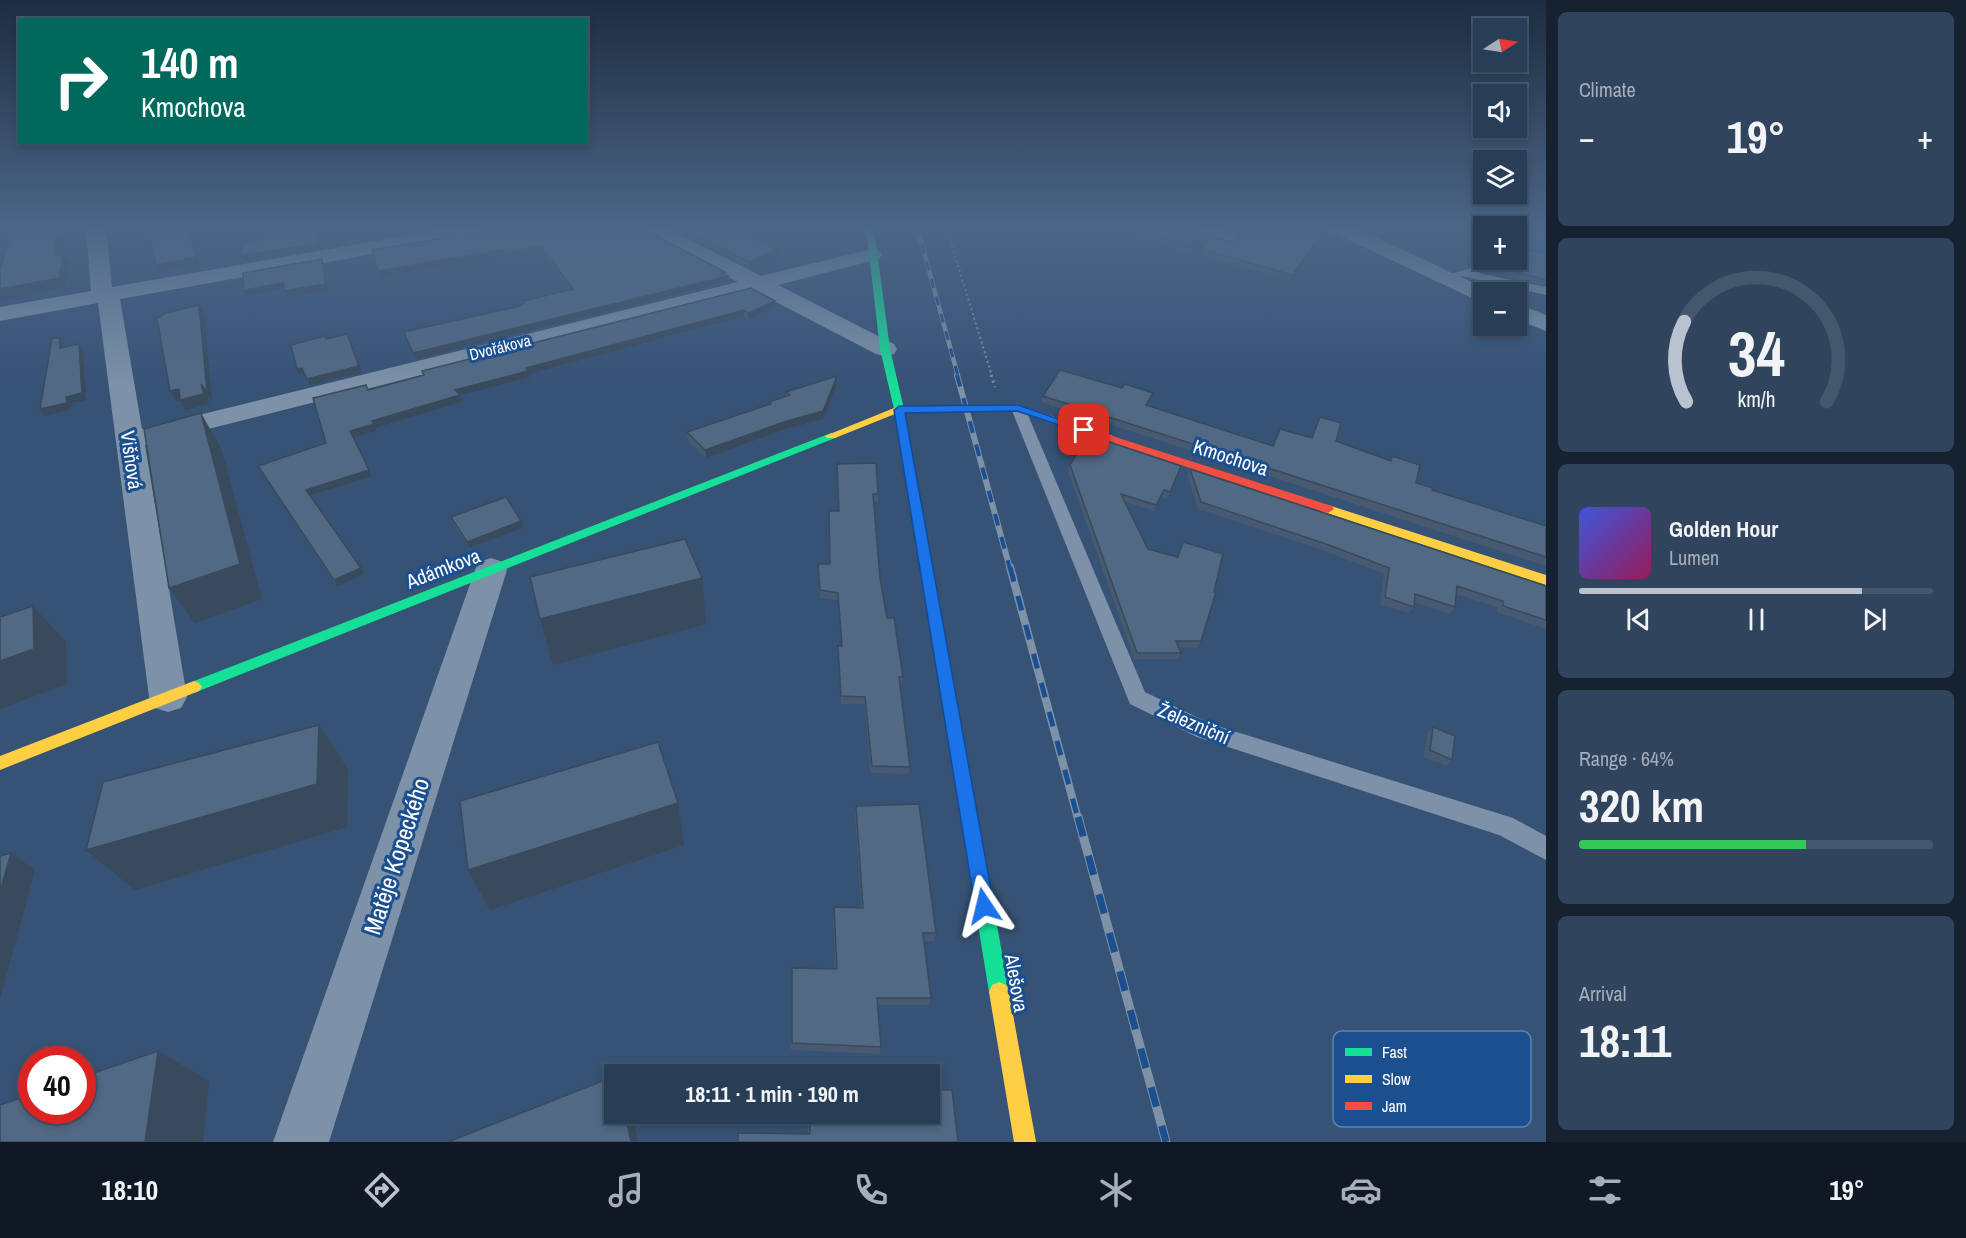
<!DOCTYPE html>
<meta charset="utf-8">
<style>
:root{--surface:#283e57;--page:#30455d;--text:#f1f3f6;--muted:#a5aeba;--line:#44576d;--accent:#b9c2ce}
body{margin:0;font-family:"Archivo Narrow",sans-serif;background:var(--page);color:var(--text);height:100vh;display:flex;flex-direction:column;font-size:22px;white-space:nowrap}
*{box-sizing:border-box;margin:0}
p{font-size:20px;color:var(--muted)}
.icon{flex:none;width:33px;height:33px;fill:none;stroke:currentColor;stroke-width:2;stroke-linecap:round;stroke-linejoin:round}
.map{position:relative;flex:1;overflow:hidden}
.side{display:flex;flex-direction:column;gap:12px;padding:12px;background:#162230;width:420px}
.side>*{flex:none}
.guide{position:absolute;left:18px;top:18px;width:570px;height:126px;border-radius:0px;box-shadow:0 3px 9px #0003,0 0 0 2px var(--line);background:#00695c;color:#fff;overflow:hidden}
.needle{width:39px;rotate:78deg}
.fabs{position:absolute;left:1473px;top:18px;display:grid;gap:12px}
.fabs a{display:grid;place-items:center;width:54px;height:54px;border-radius:0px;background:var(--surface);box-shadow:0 3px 9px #0003,0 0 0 2px var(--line);font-size:30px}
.speed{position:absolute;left:18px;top:1046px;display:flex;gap:12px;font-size:30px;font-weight:700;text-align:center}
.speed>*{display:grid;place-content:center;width:78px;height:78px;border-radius:50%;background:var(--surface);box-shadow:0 3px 9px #0003,0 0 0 2px var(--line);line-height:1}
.speed .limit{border:9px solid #d22;background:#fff;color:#111}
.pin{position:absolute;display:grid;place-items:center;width:51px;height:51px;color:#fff;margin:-26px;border-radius:12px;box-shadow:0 3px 9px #0006}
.me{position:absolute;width:66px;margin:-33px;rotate:350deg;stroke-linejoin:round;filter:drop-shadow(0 0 4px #0008)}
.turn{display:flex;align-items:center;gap:21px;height:126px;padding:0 24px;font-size:27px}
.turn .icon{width:78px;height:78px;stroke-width:2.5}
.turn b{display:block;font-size:42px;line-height:51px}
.big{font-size:45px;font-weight:800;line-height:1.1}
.side .widget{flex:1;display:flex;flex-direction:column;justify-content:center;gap:9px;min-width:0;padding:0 21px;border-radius:9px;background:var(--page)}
.side .dial{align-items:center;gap:0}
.dial svg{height:156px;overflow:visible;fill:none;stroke:var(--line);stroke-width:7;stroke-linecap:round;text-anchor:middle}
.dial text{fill:var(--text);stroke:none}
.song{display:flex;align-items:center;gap:18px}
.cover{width:72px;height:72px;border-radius:9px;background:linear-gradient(135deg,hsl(230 70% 55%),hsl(330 70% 35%))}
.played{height:6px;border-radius:3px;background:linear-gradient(90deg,var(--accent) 80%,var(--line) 80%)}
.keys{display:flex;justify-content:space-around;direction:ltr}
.heat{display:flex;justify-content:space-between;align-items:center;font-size:33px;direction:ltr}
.charge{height:9px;border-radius:4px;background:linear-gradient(90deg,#34c759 64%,var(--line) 0)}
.trip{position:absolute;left:604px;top:1064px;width:336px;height:60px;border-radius:0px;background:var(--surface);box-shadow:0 3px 9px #0003,0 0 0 2px var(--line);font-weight:800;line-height:60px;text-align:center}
.menu{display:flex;height:96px;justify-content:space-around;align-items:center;background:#101923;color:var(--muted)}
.menu .icon{width:42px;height:42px}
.menu .on{color:var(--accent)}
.menu b{font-size:27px;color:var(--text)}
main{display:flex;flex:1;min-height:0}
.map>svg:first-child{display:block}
</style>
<main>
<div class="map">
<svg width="1546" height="1142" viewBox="0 0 1546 1142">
<rect width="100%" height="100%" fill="#365274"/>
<polygon fill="#2f66a5" points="1516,227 1546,227 1546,255 1517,247"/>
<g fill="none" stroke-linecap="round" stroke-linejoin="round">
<g stroke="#7d92a8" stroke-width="2" stroke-dasharray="2 3" stroke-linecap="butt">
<polyline points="946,227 992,376"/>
<polyline points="1481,227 1484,228"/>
<polyline points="1518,227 1546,236"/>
<polyline points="1516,239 1546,248"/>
</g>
<polyline stroke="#7d92a8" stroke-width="3" stroke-dasharray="2 4" stroke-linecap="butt" points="991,375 995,387"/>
<g fill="#7d92a8" fill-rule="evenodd">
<polygon points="1484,260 1495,260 1487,270 1478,273 1546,287 1546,295 1463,276 1445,281 1439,277 1479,266"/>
<polygon points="1018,404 1025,408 1145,692 1211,724 1513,818 1546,836 1546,860 1499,835 1197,737 1130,704 1011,408"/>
</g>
<g fill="#7d92a8" fill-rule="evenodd">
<polygon points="86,227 106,227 112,287 456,227 501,227 491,233 120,299 142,429 738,282 641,231 638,227 664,227 761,276 872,249 879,251 882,255 879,259 778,285 894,344 897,349 894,354 885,356 876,354 755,291 145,445 187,697 181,708 168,712 155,708 149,697 98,303 0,321 0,307 91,291"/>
<path d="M 1181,227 C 1198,227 1225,224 1236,239 L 1233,243 L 1226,245 L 1184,231 Z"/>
<polygon points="1327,227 1354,227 1493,292 1484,292 1484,302 1476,300 1330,231"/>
<polygon points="1516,303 1546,315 1546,331 1516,319"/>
<polygon points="491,558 503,562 507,570 329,1142 273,1142 475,570 479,562"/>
</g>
<g fill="#16e098" fill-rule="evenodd">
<polygon points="866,227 874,227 890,349 904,409 1009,992 1006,999 999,1002 992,999 989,992 894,409 880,349"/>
<polygon points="831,433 835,434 835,438 199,691 194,693 189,691 186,687 189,683"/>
</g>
<g fill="#ffcf43" fill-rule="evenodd">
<polygon points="1018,405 1113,436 1115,438 1113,440 1105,440 1017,411 900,412 835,438 827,438 825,436 899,406"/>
<polygon points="1328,505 1546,575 1546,585 1324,512 1322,509"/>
<polygon points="194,681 199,683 202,687 199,691 0,770 0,756"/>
<polygon points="999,982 1006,985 1009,992 1036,1142 1014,1142 989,992 992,985"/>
</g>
<polygon fill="#f24e42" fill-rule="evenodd" points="1109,435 1332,506 1334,509 1328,513 1324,512 1105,440 1105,436"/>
<defs>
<polyline id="rail-far3" points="917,227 958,376"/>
<polyline id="rail-far2" points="957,375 1010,569"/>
<polyline id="rail-far1" points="1010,567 1078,819"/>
<polyline id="rail" points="1078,817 1166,1142"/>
</defs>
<use href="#rail-far3" stroke="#7e92a7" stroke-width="4.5"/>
<use href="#rail-far2" stroke="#7e92a7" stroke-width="6"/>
<use href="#rail-far1" stroke="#7e92a7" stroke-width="8"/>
<use href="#rail" stroke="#7e92a7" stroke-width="9"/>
<use href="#rail-far3" stroke="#1b4f8f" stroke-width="3" stroke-dasharray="9" stroke-linecap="butt"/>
<use href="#rail-far2" stroke="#1b4f8f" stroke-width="4" stroke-dasharray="12" stroke-linecap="butt"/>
<use href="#rail-far1" stroke="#1b4f8f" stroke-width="5" stroke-dasharray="15" stroke-linecap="butt"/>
<use href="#rail" stroke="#1b4f8f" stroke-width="7" stroke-dasharray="20" stroke-linecap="butt"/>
</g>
<g fill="#475a72">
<polygon points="347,227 441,227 368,240 364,236 352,238"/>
<polygon points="670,227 732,227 778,250 778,256 749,268"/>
<polygon points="1119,227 1185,227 1227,241 1237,239 1233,233 1217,227 1288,227 1318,241 1290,281 1200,255 1204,246 1198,241 1187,252"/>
<polygon points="504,228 572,237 725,274 728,282 416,359 404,332 520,306 524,304 523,301 570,289 543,252 506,259 504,256 380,277 490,230"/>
<polygon points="1546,253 1546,286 1507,277 1510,260 1516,260"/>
<polygon points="775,301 775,307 748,319 744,316 529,374 530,377 460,395 462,402 375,428 376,431 353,437 372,476 310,496 361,568 364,574 337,587 258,466 326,443 368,390 423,375 422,371"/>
<polygon points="837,376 837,384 823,419 786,429 706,458 688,441 687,432 769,405 769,402 786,397 786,392"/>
<polygon points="1122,388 1153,393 1147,405 1273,446 1280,429 1311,438 1320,417 1336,441 1390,460 1392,456 1416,483 1432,490 1546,526 1546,566 1041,402 1043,396"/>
<polygon points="837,464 878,494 878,501 874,501 880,578 887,618 903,677 902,684 900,684 910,767 908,774 871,773 864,704 841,704 838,654 838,646 841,646 838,600 820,598 818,572 818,564 829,564 829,511 838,511"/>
<polygon points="1070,465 1181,466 1167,499 1161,497 1154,511 1126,502 1148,549 1177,557 1183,542 1201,641 1197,648 1179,647 1181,653 1177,659 1134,659 1068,471"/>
<polygon points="1190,469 1546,586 1546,629 1497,612 1497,607 1456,594 1455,607 1449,614 1414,602 1414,607 1408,613 1380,604 1384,574 1325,551 1198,509 1187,475"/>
<polygon points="451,517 523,528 469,548 453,523"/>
<polygon points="1433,727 1452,760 1446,766 1424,757 1427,733"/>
<polygon points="856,806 936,933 934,941 924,941 931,998 928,1005 878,1005 881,1047 879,1054 791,1050 792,968 835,969 833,915 834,907 861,908 855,815"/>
<polygon points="808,1113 930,1113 958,1142 808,1134"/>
</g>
<g fill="#394a5c">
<polygon points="59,227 65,227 60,264 54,255"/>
<polygon points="187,227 189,227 199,263 160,272 156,265"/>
<polygon points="398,227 441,227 368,240 366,233"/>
<polygon points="362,229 364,236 352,238 349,231"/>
<polygon points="317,230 319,236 321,248 245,262 242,256"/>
<polygon points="1200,235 1198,241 1187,252 1190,246"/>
<polygon points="1321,235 1318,241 1290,281 1292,275"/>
<polygon points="541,246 543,252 506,259 504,253"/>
<polygon points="503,250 504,256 380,277 378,271"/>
<polygon points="778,250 778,256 749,268 749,262"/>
<polygon points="63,254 69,263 65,287 0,300 0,289"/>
<polygon points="322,259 324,265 328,290 287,297 284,291"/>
<polygon points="725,272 725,277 728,276 728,282 416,359 413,353"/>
<polygon points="284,283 286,288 246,296 244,290"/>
<polygon points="775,301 775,307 748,319 748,313"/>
<polygon points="199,305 204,315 212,402 207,392"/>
<polygon points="744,310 744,316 529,374 530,377 457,396 455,390 526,368"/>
<polygon points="347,334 362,372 310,385 307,379"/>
<polygon points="59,338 63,344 64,355 60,348"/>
<polygon points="79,344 83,350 86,400 70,403 71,409 45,416 40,409"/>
<polygon points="302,368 304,374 299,375 297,369"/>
<polygon points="837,376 837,384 823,419 786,429 706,458 705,450"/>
<polygon points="201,384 207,394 209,404 186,410 180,400 176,401 170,391"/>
<polygon points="460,395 462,402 375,428 372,421"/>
<polygon points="201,413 221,448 262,599 195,623 169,588"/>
<polygon points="374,424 376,431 353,437 350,431"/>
<polygon points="369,470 372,476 309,496 306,490"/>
<polygon points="521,521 523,528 469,548 467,542"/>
<polygon points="361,568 364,574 337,587 334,580"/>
<polygon points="702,578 706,624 553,665 540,619"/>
<polygon points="33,606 66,642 67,684 0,709 0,661"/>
<polygon points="319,725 348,769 347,827 135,890 86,850"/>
<polygon points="678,803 684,845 490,910 468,870"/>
<polygon points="11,853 35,870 0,999 0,892"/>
<polygon points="158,1051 209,1081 203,1142 145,1142"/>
<polygon points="625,1113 632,1113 638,1142 631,1142"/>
</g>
<g fill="#526984" stroke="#394a5c" stroke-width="1.5">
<polygon points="28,227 59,227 54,255 63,254 59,278 0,289 0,269 10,237 26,234"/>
<polygon points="154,227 187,227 196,257 156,265 149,232 154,231"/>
<polygon points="348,227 398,227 366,233 362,229 349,231"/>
<polygon points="494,227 503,227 504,228 565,227 572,237 602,227 639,227 725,272 722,273 728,276 413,353 404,332 520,306 524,303 523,301 573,289 541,246 504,253 503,250 378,271 372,250 490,230"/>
<polygon points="680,227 732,227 778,250 749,262"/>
<polygon points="1136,227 1185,227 1227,241 1236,240 1240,235 1235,227 1288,227 1321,235 1292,275 1202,249 1207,241 1200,235 1190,246"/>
<polygon points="317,230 319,243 242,256 242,243"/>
<polygon points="1516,247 1546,253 1546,280 1511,271 1512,260 1516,260"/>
<polygon points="322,259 326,284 284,291 284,283 244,290 243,273"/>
<polygon points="751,288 775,301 748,313 744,310 526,368 528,371 455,390 460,395 372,421 374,424 350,431 369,470 306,490 361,568 334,580 258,466 326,443 313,398 366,385 368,390 424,375 422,371"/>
<polygon points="199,305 207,392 201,384 204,394 180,400 179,389 170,391 157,319 166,313"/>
<polygon points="347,334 359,366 307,379 302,368 297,369 291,345 325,336 326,339"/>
<polygon points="52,338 59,338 60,348 79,344 82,393 66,397 67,403 40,409"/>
<polygon points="1060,370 1122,388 1125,384 1153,393 1146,405 1273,446 1280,429 1312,438 1320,417 1341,423 1336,441 1391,461 1392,456 1420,465 1416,483 1433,488 1432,490 1546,526 1546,557 1043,396"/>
<polygon points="837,376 823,411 787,421 705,450 687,432 771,404 769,402 790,395 786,392"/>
<polygon points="201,413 240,564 169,588 144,429"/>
<polygon points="1088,435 1181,466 1170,492 1164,490 1156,505 1121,494 1148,549 1178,557 1183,542 1223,554 1214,592 1216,592 1201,641 1176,641 1181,653 1137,653 1070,465"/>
<polygon points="876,463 878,494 873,494 880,578 887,618 894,618 903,677 899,677 910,767 872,766 865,697 841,696 838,646 842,646 838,593 820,590 818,564 830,564 829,511 839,511 837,464"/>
<polygon points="1190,469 1546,586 1546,620 1503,606 1503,601 1457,586 1455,607 1415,594 1414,607 1385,597 1389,568 1329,545 1201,502"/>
<polygon points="506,497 521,521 467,542 451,517"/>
<polygon points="685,539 702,578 540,619 530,577"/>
<polygon points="33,606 34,649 0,661 0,617"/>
<polygon points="319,725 317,784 86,850 103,782"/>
<polygon points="1433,727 1455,736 1452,760 1430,750"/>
<polygon points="658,742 678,803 468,870 460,801"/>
<polygon points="919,804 936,933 923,933 931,998 877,998 881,1047 792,1043 792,968 837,969 834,907 863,908 856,806"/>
<polygon points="11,853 0,892 0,856"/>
<polygon points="158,1051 145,1142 0,1142 0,1105 32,1094 32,1110 82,1110 82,1077"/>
<polygon points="615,1076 615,1113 625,1113 631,1142 448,1142"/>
<polygon points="930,1090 952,1090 958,1142 738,1142 738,1133 810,1134 810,1113 930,1113"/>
</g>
<linearGradient id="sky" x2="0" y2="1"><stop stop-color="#1e2d40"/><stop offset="0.59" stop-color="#4c6688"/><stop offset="1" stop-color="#4c6688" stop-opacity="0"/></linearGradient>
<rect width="1546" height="387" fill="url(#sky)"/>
<polygon fill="#1a73e8" stroke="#114b97" stroke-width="1.5" points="1018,405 1090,430 1080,432 1017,411 905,413 994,906 991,912 984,915 978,912 975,906 894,410 899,406"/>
<g text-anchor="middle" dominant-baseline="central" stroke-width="6" stroke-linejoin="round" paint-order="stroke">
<g font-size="16" fill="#fff" stroke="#1b4f8f">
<text transform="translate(500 347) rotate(-14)">Dvořákova</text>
</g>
<g font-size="20" fill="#fff" stroke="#1b4f8f">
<text transform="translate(1231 457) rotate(18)">Kmochova</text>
<text transform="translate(132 460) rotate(82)">Višňová</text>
<text transform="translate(443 568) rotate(-21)">Adámkova</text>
<text transform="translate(1194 723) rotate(23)">Železniční</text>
<text transform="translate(1017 983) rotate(80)">Alešova</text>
</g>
<g font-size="24" fill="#fff" stroke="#1b4f8f">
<text transform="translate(396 856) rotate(-72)">Matěje Kopeckého</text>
</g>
</g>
<rect x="1333" y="1031" width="198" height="96" rx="9" fill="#1b4f8f" stroke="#5f84b1" stroke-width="1.5"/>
<rect x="1345" y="1048" width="27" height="8" fill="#16e098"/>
<rect x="1345" y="1075" width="27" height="8" fill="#ffcf43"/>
<rect x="1345" y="1102" width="27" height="8" fill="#f24e42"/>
<g font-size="16" fill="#fff">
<text x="1382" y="1058">Fast</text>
<text x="1382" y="1085">Slow</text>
<text x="1382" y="1112">Jam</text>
</g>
</svg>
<div class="fabs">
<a><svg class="needle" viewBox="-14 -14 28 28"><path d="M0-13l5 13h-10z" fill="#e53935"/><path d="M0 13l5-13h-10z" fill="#a5aeba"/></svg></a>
<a><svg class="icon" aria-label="sound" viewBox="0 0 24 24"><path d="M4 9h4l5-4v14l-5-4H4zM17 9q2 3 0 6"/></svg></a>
<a><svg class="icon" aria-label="layers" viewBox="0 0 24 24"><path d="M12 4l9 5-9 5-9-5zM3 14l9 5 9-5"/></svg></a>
<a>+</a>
<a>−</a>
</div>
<div class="speed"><div class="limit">40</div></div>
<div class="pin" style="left:1084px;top:430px;background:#d93025"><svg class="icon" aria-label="arrive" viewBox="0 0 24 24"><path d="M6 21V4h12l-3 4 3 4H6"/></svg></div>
<svg class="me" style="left:984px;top:906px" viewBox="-20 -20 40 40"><path d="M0-17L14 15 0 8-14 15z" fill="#1a73e8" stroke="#fff" stroke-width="4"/></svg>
<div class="trip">18:11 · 1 min · 190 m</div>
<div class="guide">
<div class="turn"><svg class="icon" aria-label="right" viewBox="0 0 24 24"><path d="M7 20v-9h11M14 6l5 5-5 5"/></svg><div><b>140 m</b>Kmochova</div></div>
</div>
</div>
<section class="side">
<div class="widget"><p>Climate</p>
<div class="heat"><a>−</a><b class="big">19°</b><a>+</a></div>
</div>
<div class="widget dial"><svg viewBox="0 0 100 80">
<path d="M14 69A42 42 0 1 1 86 69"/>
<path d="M14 69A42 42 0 0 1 13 28" stroke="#b9c2ce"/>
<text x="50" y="56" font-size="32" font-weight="700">34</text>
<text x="50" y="72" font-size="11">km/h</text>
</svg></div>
<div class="widget">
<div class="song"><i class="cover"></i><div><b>Golden Hour</b><p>Lumen</p></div></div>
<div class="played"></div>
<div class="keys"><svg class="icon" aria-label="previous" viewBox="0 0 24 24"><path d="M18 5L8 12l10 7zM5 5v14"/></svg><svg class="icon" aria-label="pause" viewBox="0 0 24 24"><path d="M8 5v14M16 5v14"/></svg><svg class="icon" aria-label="next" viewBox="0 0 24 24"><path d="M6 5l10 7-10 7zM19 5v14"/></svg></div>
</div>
<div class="widget"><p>Range · 64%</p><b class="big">320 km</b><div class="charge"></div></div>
<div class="widget"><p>Arrival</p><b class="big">18:11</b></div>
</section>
</main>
<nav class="menu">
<b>18:10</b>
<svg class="icon on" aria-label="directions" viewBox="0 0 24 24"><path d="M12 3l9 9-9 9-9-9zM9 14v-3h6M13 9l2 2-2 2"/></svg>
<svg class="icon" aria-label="music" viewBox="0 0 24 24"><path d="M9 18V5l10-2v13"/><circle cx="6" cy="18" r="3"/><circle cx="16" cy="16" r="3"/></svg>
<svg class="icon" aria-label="phone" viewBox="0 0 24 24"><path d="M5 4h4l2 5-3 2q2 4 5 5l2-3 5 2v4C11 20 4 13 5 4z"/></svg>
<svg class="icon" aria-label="climate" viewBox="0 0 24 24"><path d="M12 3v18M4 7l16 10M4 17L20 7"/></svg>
<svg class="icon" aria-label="car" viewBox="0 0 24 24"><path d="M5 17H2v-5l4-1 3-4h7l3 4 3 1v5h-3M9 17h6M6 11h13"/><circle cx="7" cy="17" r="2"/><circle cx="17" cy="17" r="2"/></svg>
<svg class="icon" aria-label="filters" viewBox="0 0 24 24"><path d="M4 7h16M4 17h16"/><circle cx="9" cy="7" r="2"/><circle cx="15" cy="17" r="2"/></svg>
<b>19°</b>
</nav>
